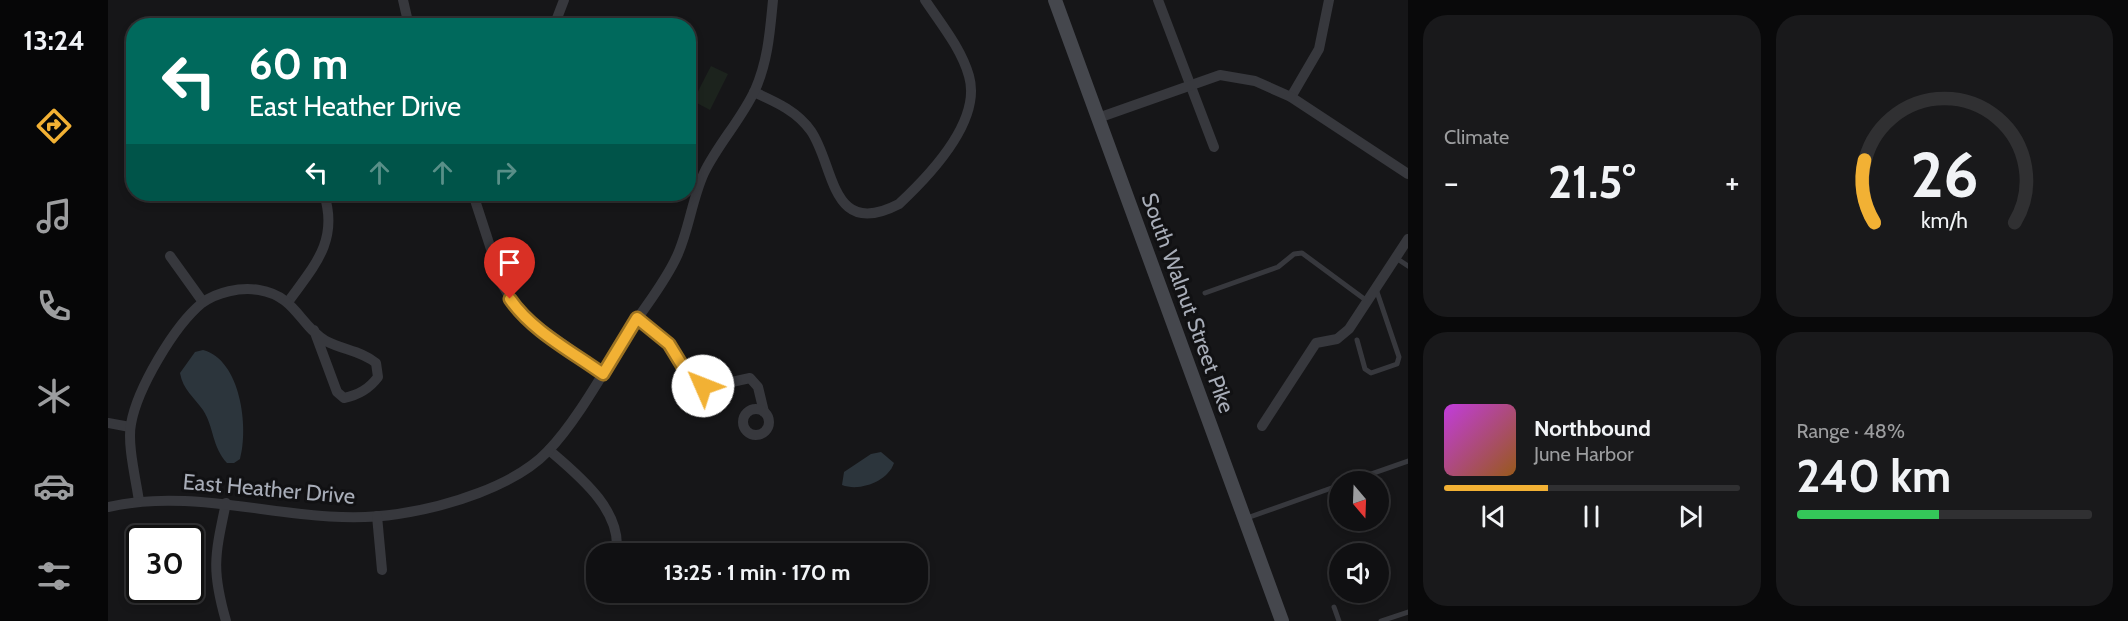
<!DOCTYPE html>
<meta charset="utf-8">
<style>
:root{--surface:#101012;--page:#19191b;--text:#f1f3f6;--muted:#9c9d9f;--line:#303032;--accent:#f2b134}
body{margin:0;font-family:Cabin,sans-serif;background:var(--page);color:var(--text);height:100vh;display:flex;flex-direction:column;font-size:22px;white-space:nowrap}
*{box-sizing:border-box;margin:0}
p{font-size:20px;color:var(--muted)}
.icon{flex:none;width:33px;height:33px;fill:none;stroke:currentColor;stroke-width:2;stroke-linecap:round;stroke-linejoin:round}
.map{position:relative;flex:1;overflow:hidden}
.sheet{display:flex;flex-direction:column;gap:15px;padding:15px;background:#09090a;width:720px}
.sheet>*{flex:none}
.top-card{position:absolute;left:18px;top:18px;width:570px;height:183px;border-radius:24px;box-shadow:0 3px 9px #0003,0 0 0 2px var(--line);background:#00695c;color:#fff;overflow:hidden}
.needle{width:39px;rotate:161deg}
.buttons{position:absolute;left:1221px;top:471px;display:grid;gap:12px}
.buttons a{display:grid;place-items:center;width:60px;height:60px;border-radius:50%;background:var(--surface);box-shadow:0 3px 9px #0003,0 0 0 2px var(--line);font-size:30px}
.speed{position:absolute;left:18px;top:525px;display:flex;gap:12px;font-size:30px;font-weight:700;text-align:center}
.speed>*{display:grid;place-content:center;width:78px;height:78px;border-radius:50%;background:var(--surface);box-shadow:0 3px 9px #0003,0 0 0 2px var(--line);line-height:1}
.speed .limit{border:3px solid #111;border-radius:9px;background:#fff;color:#111}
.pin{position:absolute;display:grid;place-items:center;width:51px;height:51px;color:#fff;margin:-62px -26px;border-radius:50% 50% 50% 0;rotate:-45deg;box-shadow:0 0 6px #0007}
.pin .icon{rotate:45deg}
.me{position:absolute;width:66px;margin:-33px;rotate:314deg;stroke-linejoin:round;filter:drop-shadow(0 0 4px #0008)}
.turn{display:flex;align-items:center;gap:21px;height:126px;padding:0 24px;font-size:27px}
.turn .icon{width:78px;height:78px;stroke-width:2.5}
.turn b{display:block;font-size:42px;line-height:51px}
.lanes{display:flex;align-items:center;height:57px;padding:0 24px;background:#0003;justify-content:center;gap:30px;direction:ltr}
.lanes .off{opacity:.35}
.big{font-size:45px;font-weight:800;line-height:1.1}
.sheet .tile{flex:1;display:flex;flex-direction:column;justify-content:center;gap:9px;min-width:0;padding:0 21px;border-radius:24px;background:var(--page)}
.sheet .dial{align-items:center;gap:0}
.dial svg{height:156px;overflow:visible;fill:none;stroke:var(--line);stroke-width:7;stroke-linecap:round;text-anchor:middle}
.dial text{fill:var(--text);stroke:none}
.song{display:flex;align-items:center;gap:18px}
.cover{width:72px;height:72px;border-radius:9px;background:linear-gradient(135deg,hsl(290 70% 55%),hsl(30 70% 35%))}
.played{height:6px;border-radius:3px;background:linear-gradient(90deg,var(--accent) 35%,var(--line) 35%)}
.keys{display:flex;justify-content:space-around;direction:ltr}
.heat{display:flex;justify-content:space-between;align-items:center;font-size:33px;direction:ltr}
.charge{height:9px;border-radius:4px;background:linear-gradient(90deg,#34c759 48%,var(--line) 0)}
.sheet .tiles{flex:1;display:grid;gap:15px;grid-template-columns:repeat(2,1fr)}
.trip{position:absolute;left:478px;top:543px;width:342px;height:60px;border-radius:24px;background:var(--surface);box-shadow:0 3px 9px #0003,0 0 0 2px var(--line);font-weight:800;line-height:60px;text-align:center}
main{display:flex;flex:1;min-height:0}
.menu{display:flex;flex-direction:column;width:108px;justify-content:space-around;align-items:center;background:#060607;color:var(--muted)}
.menu .icon{width:42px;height:42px}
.menu .selected{color:var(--accent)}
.menu b{font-size:27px;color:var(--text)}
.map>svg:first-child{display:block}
</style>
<main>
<nav class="menu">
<b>13:24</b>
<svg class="icon selected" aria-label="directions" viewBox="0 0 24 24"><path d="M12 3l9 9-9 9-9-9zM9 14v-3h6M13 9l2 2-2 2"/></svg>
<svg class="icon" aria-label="music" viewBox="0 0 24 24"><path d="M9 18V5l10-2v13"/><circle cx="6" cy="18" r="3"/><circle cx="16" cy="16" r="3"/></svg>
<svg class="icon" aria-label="phone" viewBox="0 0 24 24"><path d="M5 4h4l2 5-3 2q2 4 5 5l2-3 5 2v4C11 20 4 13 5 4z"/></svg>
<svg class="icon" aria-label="climate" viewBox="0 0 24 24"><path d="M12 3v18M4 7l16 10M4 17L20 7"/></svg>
<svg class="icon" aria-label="car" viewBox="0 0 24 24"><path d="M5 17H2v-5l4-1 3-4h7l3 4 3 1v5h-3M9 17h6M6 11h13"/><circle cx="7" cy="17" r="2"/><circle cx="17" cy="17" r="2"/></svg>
<svg class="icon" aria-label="filters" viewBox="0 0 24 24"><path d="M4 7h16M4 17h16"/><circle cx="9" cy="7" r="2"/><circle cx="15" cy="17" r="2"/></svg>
</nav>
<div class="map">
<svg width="1300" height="621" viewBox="0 0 1300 621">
<rect width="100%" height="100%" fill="#161618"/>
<polygon fill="#1c231d" points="603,66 620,74 602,110 585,101"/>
<g fill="#2c353c">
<path d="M 95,350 C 133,360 141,428 132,459 L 126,463 L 119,463 C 104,447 106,427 95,410 C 86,397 75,390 72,373 L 87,352 Z"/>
<path d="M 773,452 L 786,463 C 780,481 752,492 734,485 L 736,472 L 763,454 Z"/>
</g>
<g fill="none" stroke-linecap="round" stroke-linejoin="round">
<g stroke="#37383d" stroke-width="5">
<polyline points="1288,258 1300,266"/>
<polyline points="1097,293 1170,267 1186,254 1194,253 1259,301"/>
<polyline points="1249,340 1257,369 1263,373 1289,364 1291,357 1268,289"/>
<polyline points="1240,482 1300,461"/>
<polyline points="1139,518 1232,485"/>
<polyline points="1226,607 1231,621"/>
<polyline points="1273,621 1300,612"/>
</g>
<g stroke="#37383d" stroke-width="10">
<polyline points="295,0 301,26"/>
<polyline points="1050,0 1106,147"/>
<polyline points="446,26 456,0"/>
<path d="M 646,92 C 668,102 689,111 703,131 C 727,166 722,240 791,204 C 821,176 874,121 861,76 C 853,48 833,24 817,0"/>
<polyline points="1183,97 1211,49 1221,0"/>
<polyline points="990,118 1112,75 1147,81 1183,97 1300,174"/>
<polyline points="365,194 395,286 411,312 495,373"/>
<polyline points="62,256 95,302"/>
<path d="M 180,302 C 206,266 231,241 216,194"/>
<polyline points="529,318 561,344 578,373 590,385 601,387 642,378 650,387 656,412"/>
<circle cx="648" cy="422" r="13"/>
<polyline points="0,423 22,427"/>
<polyline points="1154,426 1208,343 1229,339 1241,329 1300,239"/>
<path d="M 441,450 C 469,474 516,511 508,554"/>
<path d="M 31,501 C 28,480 19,444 23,424 C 29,389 66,326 94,303 C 109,292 132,287 151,290 C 188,296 191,325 218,341 C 235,350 254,351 268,363 L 270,377 C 261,389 251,395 236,398 L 229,392 L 206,330"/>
<path d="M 118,503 C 107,555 103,569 118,621"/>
<path d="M 0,507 C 97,485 193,529 290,514 C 338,507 407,486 440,451 C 468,422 495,373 517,338 C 533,311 556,285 569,256 C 581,230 584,199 596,173 C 610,144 633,120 647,90 C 660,61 662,31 665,0"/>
<polyline points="269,516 274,570"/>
</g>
<polyline stroke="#45474d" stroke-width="14" points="947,0 1174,621"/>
</g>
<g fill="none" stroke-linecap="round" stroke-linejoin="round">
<defs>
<path id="route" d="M 402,299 C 424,331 463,351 495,374 L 529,318 L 561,344 L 583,380 L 595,386"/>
</defs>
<use href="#route" stroke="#9d7322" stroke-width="15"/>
<use href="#route" stroke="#f2b134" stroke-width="10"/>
</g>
<g text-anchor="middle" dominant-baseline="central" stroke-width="6" stroke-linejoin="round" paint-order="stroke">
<g font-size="22" fill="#a8adb8" stroke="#111113">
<text transform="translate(1080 303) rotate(70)">South Walnut Street Pike</text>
<text transform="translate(161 489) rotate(5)">East Heather Drive</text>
</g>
</g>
</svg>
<div class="buttons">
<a><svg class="needle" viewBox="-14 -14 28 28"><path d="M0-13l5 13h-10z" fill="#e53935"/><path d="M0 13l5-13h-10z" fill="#9c9d9f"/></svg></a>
<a><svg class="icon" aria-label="sound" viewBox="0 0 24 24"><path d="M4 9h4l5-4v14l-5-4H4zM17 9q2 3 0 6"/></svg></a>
</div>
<div class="speed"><div class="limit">30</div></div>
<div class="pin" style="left:402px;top:299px;background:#d93025"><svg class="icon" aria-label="arrive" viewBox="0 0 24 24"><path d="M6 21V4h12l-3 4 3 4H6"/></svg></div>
<svg class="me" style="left:595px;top:386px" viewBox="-20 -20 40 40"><circle r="19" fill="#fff"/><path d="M0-13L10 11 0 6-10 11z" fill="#f2b134"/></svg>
<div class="trip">13:25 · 1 min · 170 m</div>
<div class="top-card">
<div class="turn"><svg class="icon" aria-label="left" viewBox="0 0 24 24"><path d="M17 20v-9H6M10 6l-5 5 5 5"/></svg><div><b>60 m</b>East Heather Drive</div></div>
<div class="lanes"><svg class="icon" aria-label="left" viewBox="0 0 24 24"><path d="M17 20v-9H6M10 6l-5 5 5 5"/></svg><svg class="icon off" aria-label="ahead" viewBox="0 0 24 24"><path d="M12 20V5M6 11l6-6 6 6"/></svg><svg class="icon off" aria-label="ahead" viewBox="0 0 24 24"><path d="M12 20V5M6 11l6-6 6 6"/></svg><svg class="icon off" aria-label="right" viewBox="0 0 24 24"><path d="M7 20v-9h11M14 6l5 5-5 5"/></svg></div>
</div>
</div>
<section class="sheet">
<div class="tiles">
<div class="tile"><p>Climate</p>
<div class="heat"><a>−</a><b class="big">21.5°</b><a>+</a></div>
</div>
<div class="tile dial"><svg viewBox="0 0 100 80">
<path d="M14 69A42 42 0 1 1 86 69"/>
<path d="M14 69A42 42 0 0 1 9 37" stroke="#f2b134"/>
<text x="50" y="56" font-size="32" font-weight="700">26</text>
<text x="50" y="72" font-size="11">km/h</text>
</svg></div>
<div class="tile">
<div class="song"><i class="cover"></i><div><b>Northbound</b><p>June Harbor</p></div></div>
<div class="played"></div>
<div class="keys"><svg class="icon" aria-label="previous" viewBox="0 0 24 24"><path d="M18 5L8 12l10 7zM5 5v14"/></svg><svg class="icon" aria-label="pause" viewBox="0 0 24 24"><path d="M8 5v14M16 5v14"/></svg><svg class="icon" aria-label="next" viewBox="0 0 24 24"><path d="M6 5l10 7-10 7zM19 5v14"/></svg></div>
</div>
<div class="tile"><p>Range · 48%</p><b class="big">240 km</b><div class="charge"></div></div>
</div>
</section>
</main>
